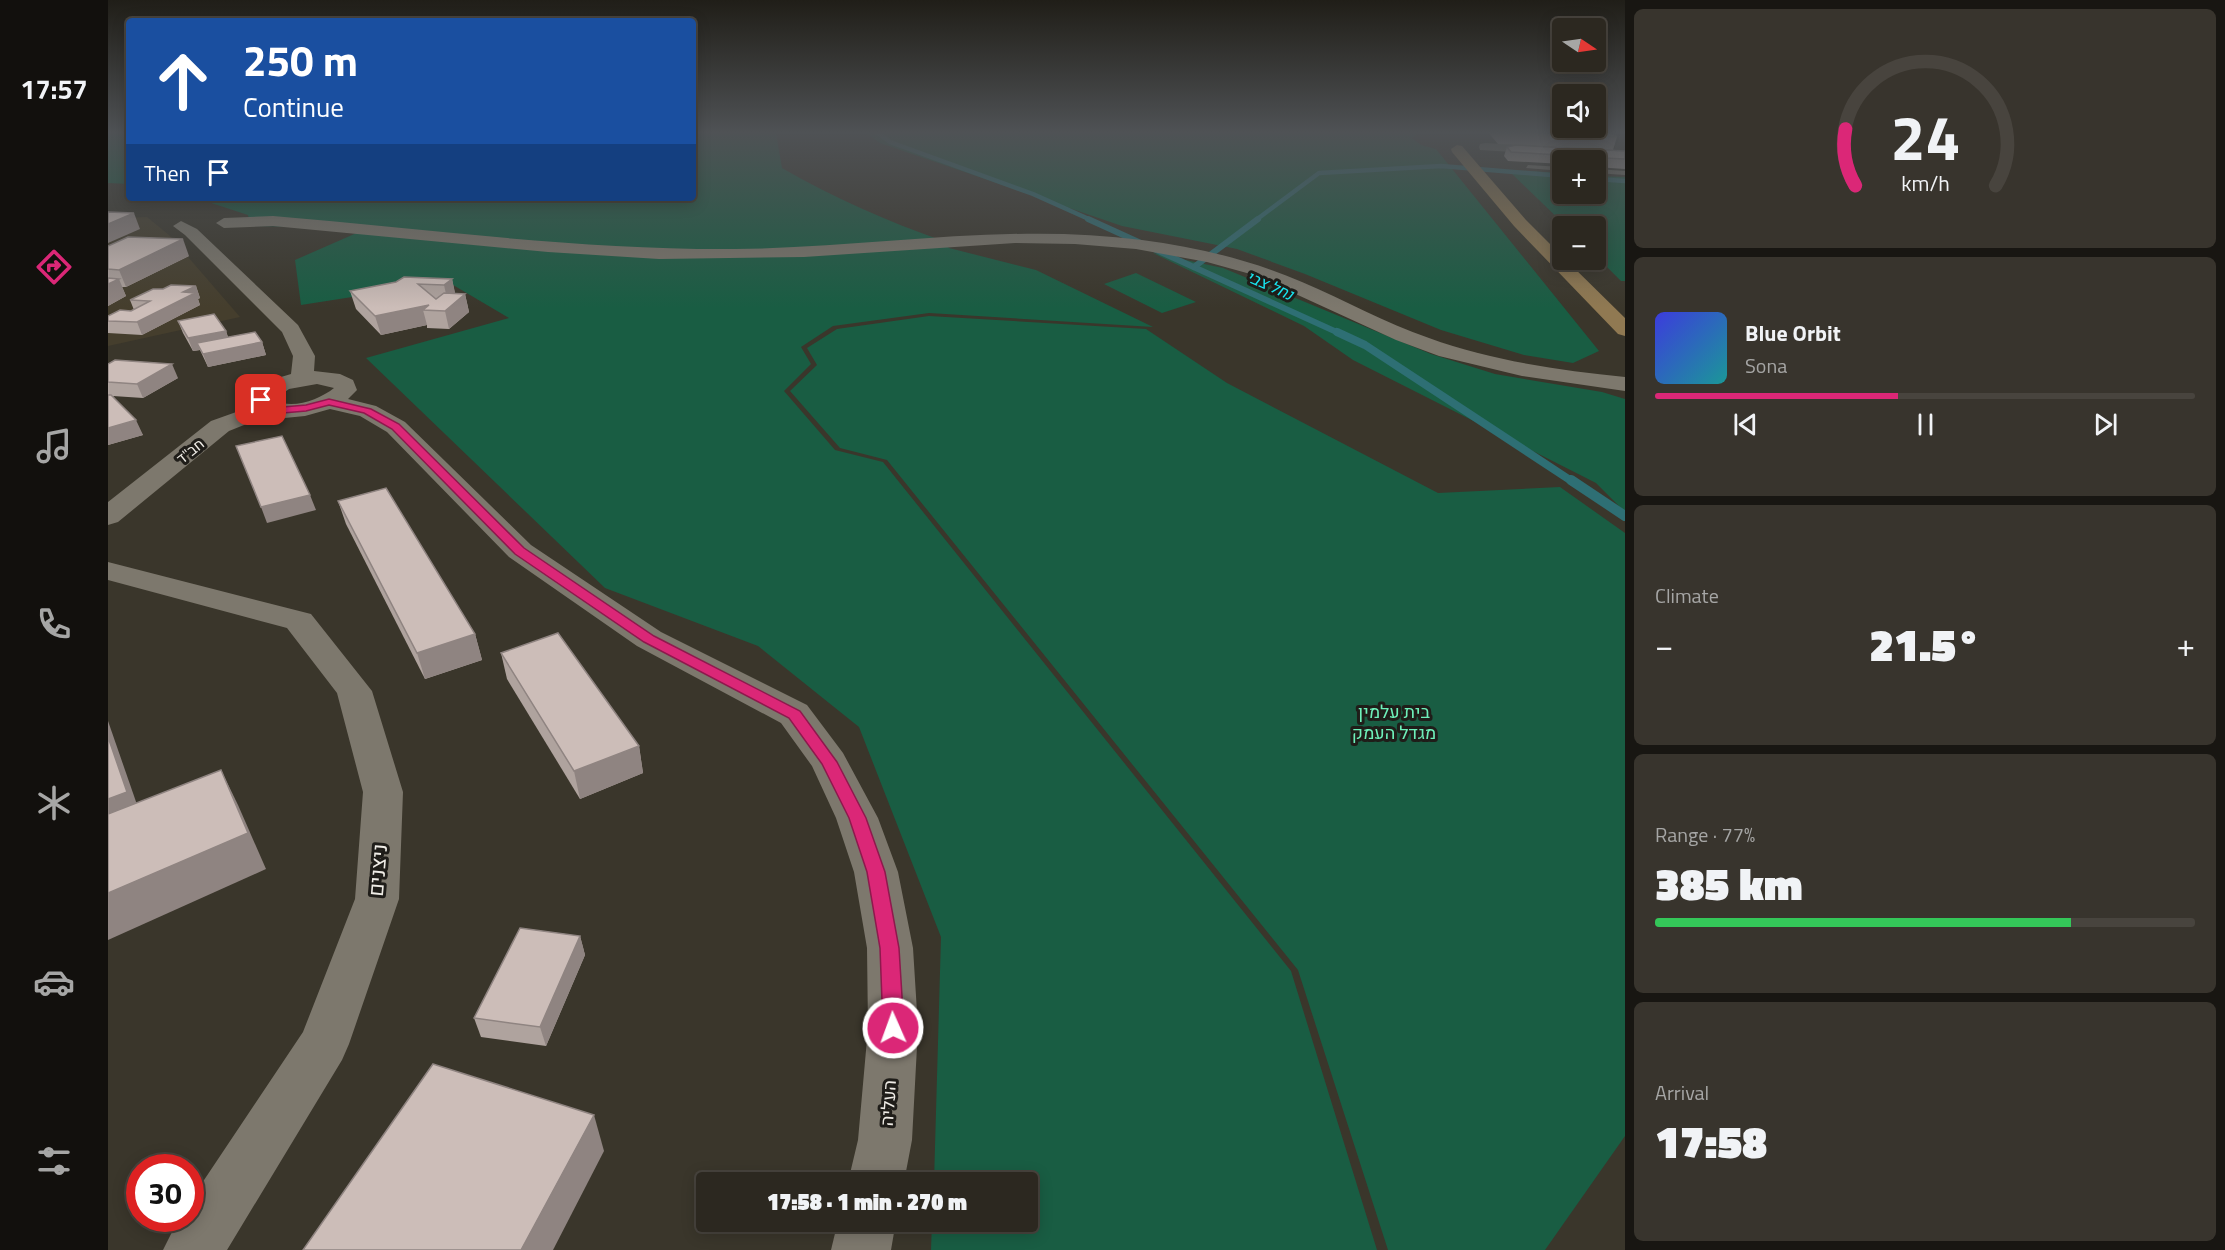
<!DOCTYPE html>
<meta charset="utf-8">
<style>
:root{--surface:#2c2820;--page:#38342d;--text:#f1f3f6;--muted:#a6a6a5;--line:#48443e;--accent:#db2777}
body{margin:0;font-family:"Titillium Web",Heebo,sans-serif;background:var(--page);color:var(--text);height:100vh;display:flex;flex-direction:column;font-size:22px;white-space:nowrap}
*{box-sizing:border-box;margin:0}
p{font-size:20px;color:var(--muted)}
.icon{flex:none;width:33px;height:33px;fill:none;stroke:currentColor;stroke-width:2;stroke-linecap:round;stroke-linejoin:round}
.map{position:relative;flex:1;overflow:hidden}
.panel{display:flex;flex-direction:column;gap:9px;padding:9px;background:#181612;width:600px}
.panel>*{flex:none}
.hud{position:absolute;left:18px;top:18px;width:570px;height:183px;border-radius:6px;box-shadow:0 3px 15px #0003,0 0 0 2px var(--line);background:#1a4fa0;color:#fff;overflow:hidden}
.needle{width:39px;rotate:103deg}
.fabs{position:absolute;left:1444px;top:18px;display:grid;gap:12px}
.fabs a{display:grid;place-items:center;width:54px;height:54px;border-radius:6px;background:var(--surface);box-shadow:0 3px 15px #0003,0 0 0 2px var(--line);font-size:30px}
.speed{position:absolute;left:18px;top:1154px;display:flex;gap:12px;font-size:30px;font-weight:700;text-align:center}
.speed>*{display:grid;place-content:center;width:78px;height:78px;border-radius:50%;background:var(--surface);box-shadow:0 3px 15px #0003,0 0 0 2px var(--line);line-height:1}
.speed .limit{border:9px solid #d22;background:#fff;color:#111}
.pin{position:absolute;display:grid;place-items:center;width:51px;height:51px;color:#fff;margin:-26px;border-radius:12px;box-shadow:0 3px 9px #0006}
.me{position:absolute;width:66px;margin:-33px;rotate:358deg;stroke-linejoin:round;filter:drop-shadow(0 0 4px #0008)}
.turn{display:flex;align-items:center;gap:21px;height:126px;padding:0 18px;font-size:27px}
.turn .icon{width:78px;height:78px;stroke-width:2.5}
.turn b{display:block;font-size:42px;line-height:51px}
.then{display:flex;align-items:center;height:57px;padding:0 18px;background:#0003;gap:12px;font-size:22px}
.big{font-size:45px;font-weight:800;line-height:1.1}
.panel .card{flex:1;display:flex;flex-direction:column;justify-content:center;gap:9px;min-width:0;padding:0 21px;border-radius:9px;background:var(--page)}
.panel .dial{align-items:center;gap:0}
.dial svg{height:156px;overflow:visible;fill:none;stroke:var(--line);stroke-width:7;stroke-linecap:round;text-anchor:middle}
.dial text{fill:var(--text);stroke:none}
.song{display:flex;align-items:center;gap:18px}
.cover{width:72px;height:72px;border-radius:9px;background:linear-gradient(135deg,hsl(240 70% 55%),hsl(180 70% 35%))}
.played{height:6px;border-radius:3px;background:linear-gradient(90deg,var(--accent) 45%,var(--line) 45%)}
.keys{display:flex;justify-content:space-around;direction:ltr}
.heat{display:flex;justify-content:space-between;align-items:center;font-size:33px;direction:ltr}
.charge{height:9px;border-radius:4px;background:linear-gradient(90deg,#34c759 77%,var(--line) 0)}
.trip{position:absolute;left:588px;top:1172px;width:342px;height:60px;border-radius:6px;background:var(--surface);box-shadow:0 3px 15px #0003,0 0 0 2px var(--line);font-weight:800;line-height:60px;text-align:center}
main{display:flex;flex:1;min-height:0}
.tab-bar{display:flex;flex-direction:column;width:108px;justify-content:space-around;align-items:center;background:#12100d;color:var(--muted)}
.tab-bar .icon{width:42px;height:42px}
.tab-bar .selected{color:var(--accent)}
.tab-bar b{font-size:27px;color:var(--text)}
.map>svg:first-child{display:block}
</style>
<main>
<nav class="tab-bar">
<b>17:57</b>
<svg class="icon selected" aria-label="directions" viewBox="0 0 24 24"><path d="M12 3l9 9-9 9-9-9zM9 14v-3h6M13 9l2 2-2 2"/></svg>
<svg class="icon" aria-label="music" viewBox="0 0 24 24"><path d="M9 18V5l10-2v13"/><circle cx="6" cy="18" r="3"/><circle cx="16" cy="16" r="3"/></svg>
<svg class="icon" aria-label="phone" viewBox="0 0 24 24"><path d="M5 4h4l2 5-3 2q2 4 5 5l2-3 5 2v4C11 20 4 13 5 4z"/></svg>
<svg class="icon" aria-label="climate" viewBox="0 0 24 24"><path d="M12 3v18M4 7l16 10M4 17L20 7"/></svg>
<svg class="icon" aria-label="car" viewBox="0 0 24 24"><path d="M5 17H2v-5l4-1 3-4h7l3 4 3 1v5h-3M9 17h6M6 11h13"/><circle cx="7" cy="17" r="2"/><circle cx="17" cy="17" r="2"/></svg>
<svg class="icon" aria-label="filters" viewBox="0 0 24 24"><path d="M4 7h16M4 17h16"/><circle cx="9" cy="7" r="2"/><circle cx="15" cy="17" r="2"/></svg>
</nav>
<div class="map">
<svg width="1517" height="1250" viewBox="0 0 1517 1250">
<rect width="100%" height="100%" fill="#3a362b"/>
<polygon fill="#453e2d" points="39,217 61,235 132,317 0,346 0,218"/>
<g fill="#195d43">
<polygon points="0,133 21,133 21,184 0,183"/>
<path d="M 585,133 L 668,133 L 674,168 C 726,198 779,221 835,241 L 841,248 L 928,270 L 1045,327 L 821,313 L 725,326 L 693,347 L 703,364 L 676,391 L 727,450 L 775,462 L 1183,971 L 1269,1250 L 823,1250 L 824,1221 L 920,1221 L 920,1182 L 826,1182 L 833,937 L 751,727 L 650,646 L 497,588 L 258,358 L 401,318 L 340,282 L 193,305 L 187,260 L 260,228 L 142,226 L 140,215 L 88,198 L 585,198 Z"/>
<polygon points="758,133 1310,133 1304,138 1313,145 1328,149 1491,351 1465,363 1416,355 1333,330 1197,274 1129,249 1014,226 772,143"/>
<polygon points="1400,170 1455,173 1455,194 1488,194 1488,176 1517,177 1517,281 1513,281 1488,256 1488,226 1458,226"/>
<polygon points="1045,253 1115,268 1323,354 1387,374 1494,392 1517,399 1517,512 1488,483 1245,360 1196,326"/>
<polygon points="1028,273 1088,302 1054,313 996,284"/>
<polygon points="821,316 1038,329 1119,383 1330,493 1452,487 1517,533 1517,1136 1437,1250 1280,1250 1190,970 779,460 732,448 682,391 709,365 699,348 729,329"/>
</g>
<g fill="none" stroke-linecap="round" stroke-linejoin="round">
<g stroke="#2e6f74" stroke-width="4.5">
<polyline points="769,132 782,142 925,194 983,220"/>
<polyline points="1488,179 1517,181"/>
<polyline points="1148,220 1211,173 1333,166 1455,176"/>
</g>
<g stroke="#2e6f74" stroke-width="6">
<polyline points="980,219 1233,334"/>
<polyline points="1086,267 1150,219"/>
</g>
<polyline stroke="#2e6f74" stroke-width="8" points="1229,332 1257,345 1465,482"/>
<polyline stroke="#2e6f74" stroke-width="10" points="1463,480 1517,516"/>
<g fill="#7d786d" fill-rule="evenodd">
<polygon points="1420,165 1455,167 1455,171 1418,168"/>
<polygon points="1488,169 1517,171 1517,175 1488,173"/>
</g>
<g fill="#7d786d" fill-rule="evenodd">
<polygon points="1377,143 1517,151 1517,159 1372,150 1371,147 1372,144"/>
<path d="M 165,216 C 319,229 472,250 627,249 C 763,248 899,222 1034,240 C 1089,247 1143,260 1194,282 C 1237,300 1277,323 1321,338 C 1384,361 1451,370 1517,377 L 1517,391 L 1414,376 L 1331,356 L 1288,340 L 1146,275 L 1099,262 L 1028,249 L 967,244 L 907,243 L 696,257 L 551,259 L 440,252 L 165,226 L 116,228 L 108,223 L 116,218 Z"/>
<path d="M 73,221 L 89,229 L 190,325 L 207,356 L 206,371 L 232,374 L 245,380 L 249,390 L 240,399 L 268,406 L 297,422 L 423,545 L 553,632 L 699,705 L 735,753 L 770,818 L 790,872 L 805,948 L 810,1028 L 804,1140 L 796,1182 L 740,1182 L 750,1140 L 760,1028 L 759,948 L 746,872 L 728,818 L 704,766 L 673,723 L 529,646 L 401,557 L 279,432 L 252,416 L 222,409 L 197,416 L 146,421 L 121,431 L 10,522 L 0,525 L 0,502 L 103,421 L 145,406 L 142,403 C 145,384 167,379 183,374 L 185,356 L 174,332 L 77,235 L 65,226 ZM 209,384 L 226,388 C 211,400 184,410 166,400 L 181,389 Z"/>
<polygon points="0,562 203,614 264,691 295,792 291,899 241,1044 234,1060 119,1250 55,1250 71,1218 82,1218 82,1201 195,1032 247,899 255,792 229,693 179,628 0,580"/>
<polygon points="730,1221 788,1221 783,1250 723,1250"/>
</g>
<polygon fill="#907952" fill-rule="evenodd" points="1349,145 1354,146 1418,220 1455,257 1455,260 1458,260 1517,318 1517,336 1510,334 1406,226 1344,152 1343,149"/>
</g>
<g fill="#afa39e">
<polygon points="1380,132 1500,132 1509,137 1505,150 1390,144"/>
<polygon points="1399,147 1463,153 1465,148 1517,151 1517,169 1488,167 1488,160 1466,160 1464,159 1464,160 1455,160 1455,164 1400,161 1396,156"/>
<polygon points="0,246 81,256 18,287 14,287 18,296 0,306"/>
<polygon points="344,279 347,294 357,294 361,312 341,329 319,328 319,325 273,335 248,309 242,291"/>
<polygon points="88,286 92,298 90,299 92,305 34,335 0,333 0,316 26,310 22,300 55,289"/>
<polygon points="70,321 118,331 120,337 154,342 158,355 100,367 92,350 85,351 75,333"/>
<polygon points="0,364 70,378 35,398 5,396 35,435 0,445"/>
<polygon points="230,501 367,634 374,660 317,679 238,524"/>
<polygon points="393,653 531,746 535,773 472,799 399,679"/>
<polygon points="472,936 477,955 438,1046 373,1037 366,1018"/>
</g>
<g fill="#8f8481">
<polygon points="26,213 32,229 0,243 0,224"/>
<polygon points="75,239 81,256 18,287 11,270"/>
<polygon points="11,279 18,296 0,306 0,284"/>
<polygon points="344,279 348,297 340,303 336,285"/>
<polygon points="88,286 92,298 90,299 92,305 34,335 29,322 75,292"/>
<polygon points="357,294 361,312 341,329 337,311"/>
<polygon points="321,305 315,310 319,325 273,335 267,316"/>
<polygon points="118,331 122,344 89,343 92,350 85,351 80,338"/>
<polygon points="154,342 158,355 100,367 95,354"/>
<polygon points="64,364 70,378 35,398 29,384"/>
<polygon points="28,420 35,435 0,445 0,428"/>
<polygon points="202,495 208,510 159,523 153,507"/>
<polygon points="367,634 374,660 317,679 309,653"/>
<polygon points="0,721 34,819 0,833"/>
<polygon points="531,746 535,773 472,799 466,771"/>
<polygon points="113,770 130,805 158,869 0,940 0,893"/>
<polygon points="472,936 477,955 438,1046 432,1027"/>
<polygon points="486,1115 496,1151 445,1250 413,1250"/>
</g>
<g fill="#ccbdb8" stroke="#8f8481" stroke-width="1.5">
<polygon points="1420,132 1500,132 1509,137"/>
<polygon points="1408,145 1457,148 1466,156 1403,152 1399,147"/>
<polygon points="1465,148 1517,151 1517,159 1475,157"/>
<polygon points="0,212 26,213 0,224"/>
<polygon points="20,237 75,239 11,270 0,269 0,246"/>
<polygon points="296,277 344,279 336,285 310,284 328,299 336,293 357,294 337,311 315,310 321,305 267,316 242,291 288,282"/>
<polygon points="0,278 11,279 0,284"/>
<polygon points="63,285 88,286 75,292 87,293 29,322 0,321 0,316 12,310 23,311 42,301 22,300 45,289 55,289"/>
<polygon points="106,314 118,331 80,338 70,321"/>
<polygon points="147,332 154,342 95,354 89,343"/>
<polygon points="7,360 64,364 29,384 0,382 0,364"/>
<polygon points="0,395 3,395 28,420 0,428"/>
<polygon points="174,436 202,495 153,507 128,446"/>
<polygon points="278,488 367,634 309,653 230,501"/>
<polygon points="450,633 531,746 466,771 393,653"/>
<polygon points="0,737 19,792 0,799"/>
<polygon points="113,770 140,833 0,893 0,814"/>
<polygon points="412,928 472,936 432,1027 366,1018"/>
<polygon points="325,1064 486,1115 413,1250 195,1250"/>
</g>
<linearGradient id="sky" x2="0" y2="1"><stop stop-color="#201e18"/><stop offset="0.43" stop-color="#4f5255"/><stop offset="1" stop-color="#4f5255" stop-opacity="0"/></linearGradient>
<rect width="1517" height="308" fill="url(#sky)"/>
<polygon fill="#db2777" stroke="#8e194d" stroke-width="1.5" points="153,397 162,404 175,407 198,405 221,399 263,409 291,424 416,548 546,636 692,711 729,762 758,818 777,872 791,948 796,1028 793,1034 785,1037 778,1034 775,1028 772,948 759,872 741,818 714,764 681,718 536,642 407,554 284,429 256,413 221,405 198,411 175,413 155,409 148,400"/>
<g text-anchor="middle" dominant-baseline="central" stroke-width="6" stroke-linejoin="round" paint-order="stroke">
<g font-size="15" fill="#efece6" stroke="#1f1d19">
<text transform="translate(82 451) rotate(-39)">חב"ד</text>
</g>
<g font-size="16" font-style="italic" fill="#18e5f0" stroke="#1f1d19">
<text transform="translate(1162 285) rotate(24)">נחל צבי</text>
</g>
<g font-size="18" fill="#6ef0ba" stroke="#1f1d19">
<text x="1286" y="711">בית עלמין<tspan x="1286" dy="21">מגדל העמק</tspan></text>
</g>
<g font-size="18" fill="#efece6" stroke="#1f1d19">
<text transform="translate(780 1103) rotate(-86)">העליה</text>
</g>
<g font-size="21" fill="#efece6" stroke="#1f1d19">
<text transform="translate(269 870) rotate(-85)">ניצנים</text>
</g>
</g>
</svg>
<div class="fabs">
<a><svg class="needle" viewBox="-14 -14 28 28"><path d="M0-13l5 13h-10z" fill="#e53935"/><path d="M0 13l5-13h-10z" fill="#a6a6a5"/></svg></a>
<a><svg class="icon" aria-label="sound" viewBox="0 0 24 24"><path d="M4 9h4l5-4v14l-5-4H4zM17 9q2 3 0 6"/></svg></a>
<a>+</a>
<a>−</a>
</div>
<div class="speed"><div class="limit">30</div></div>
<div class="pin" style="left:153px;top:400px;background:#d93025"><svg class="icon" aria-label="arrive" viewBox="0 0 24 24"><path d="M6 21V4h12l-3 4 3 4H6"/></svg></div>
<svg class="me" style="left:785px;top:1028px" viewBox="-20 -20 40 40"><circle r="17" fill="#db2777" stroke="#fff" stroke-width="3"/><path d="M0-11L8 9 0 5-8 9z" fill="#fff"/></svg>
<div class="trip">17:58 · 1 min · 270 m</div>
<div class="hud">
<div class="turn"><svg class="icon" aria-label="ahead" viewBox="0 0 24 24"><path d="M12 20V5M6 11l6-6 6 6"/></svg><div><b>250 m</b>Continue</div></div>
<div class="then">Then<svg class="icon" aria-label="arrive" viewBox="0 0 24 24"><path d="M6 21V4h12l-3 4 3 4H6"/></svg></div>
</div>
</div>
<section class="panel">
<div class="card dial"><svg viewBox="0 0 100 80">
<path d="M14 69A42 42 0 1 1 86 69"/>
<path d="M14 69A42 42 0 0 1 9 40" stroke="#db2777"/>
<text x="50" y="56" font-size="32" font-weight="700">24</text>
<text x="50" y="72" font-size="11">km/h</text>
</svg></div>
<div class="card">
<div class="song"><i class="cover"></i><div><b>Blue Orbit</b><p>Sona</p></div></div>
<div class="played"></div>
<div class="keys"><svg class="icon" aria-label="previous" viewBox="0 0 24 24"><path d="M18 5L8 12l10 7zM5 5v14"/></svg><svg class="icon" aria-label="pause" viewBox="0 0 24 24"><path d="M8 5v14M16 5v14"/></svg><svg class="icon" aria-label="next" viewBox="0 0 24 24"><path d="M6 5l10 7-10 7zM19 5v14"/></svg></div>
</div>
<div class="card"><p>Climate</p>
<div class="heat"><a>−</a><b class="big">21.5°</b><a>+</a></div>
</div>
<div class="card"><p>Range · 77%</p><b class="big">385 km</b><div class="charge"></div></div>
<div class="card"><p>Arrival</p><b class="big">17:58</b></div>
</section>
</main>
